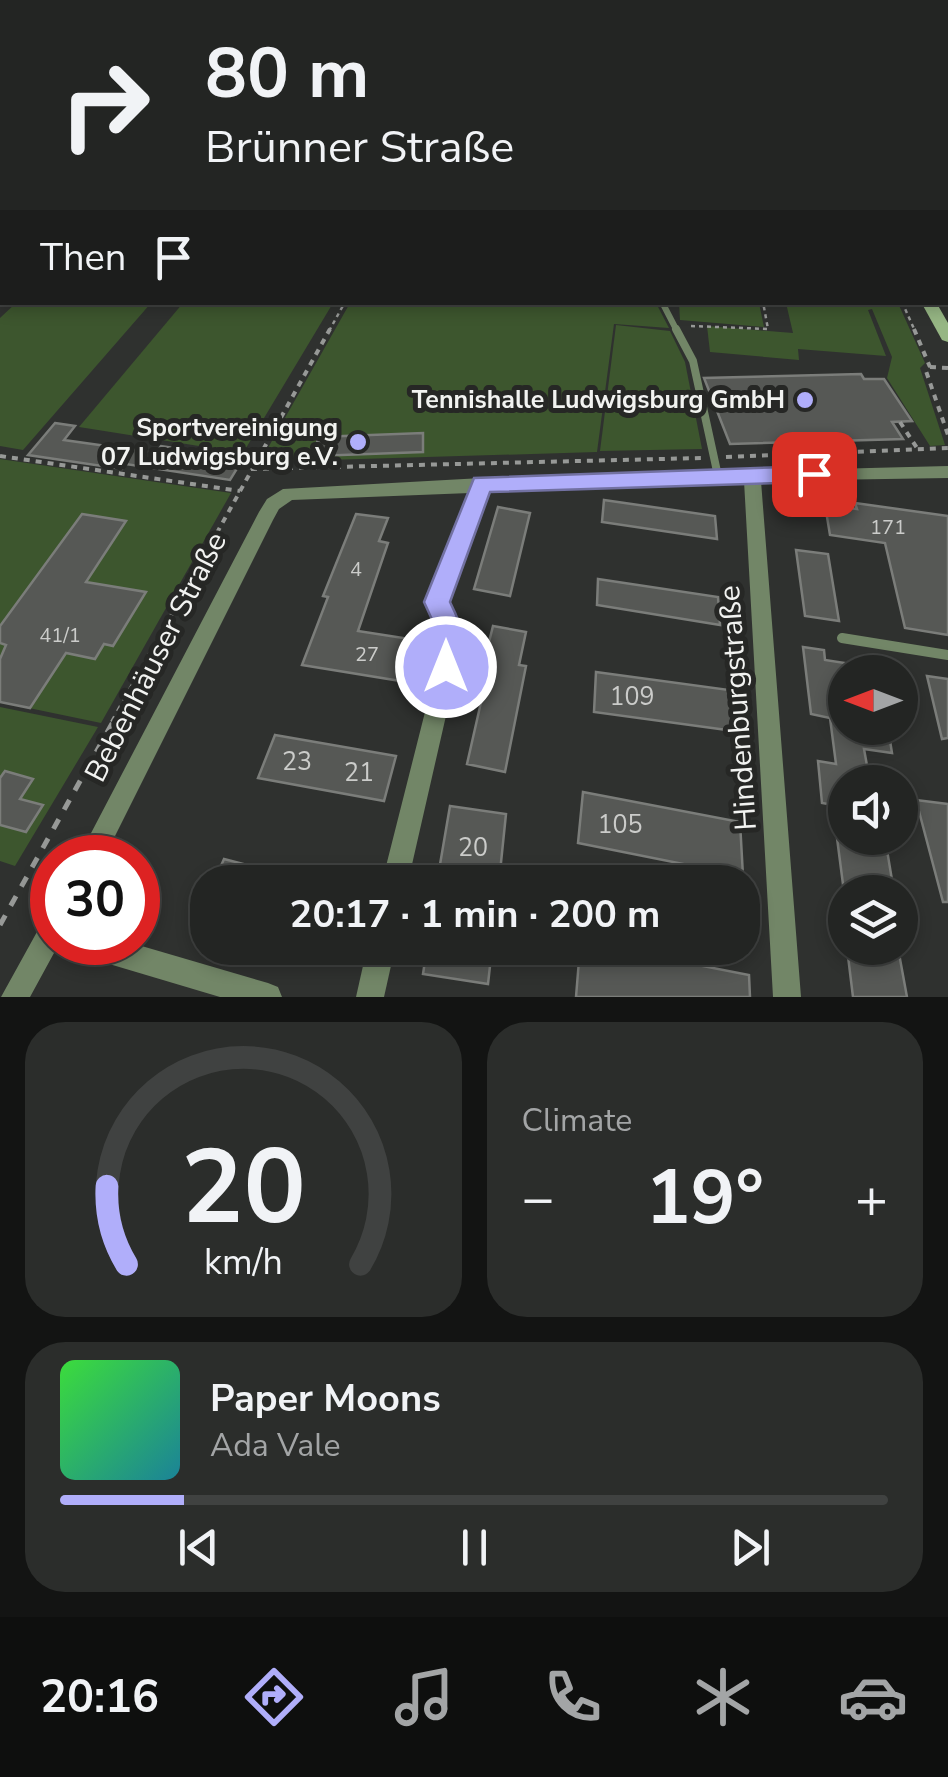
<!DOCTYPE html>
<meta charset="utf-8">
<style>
:root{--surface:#232523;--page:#2b2d2b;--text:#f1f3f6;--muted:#a3a5a6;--line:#404241;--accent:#b0aefa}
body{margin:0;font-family:"Nunito Sans",sans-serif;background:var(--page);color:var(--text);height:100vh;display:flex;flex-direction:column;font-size:38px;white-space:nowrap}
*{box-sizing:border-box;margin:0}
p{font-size:32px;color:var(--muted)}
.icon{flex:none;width:55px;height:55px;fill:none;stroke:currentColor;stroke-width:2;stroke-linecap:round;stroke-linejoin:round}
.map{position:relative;height:997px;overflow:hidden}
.side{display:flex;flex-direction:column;gap:25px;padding:25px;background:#131413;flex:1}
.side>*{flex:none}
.guide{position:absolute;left:0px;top:0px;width:950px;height:305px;box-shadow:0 5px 15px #0003,0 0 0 2px var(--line);background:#232523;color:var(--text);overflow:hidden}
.needle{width:65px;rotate:270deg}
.buttons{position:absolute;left:828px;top:655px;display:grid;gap:20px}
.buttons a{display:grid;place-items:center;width:90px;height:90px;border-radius:50%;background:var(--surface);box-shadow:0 5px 15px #0003,0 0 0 2px var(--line);font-size:50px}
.speed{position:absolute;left:30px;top:835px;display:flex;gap:20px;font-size:50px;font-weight:700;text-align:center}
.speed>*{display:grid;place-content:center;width:130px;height:130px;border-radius:50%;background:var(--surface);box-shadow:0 5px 15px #0003,0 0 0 2px var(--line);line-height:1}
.speed .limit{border:15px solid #d22;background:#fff;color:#111}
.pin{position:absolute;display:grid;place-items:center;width:85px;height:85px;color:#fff;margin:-42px;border-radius:20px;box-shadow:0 5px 15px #0006}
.me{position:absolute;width:110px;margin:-55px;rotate:0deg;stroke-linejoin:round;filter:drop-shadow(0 0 8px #0008)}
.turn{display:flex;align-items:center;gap:35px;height:210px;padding:0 40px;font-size:45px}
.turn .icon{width:130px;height:130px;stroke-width:2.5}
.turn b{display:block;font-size:70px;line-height:85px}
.then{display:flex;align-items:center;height:95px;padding:0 40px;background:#0003;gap:20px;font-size:38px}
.big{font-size:75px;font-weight:700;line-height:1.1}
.side .widget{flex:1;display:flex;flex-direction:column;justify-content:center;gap:15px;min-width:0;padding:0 35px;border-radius:40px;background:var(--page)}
.side .dial{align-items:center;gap:0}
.dial svg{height:260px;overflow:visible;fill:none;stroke:var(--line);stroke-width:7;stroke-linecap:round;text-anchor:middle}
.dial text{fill:var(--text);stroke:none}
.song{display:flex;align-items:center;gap:30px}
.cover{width:120px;height:120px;border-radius:15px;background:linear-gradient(135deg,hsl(120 70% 55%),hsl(190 70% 35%))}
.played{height:10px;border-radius:5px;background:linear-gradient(90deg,var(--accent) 15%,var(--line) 15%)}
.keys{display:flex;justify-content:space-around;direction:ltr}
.heat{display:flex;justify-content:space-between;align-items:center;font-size:55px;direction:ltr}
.side .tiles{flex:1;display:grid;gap:25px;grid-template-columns:1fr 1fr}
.widget:last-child{grid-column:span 2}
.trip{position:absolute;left:190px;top:865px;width:570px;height:100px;border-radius:40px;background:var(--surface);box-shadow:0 5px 15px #0003,0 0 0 2px var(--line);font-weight:700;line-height:100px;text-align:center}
.dock{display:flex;height:160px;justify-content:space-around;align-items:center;background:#0e0f0e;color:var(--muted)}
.dock .icon{width:70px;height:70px}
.dock .selected{color:var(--accent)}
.dock b{font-size:45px;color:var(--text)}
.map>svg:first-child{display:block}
</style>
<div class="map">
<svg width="948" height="997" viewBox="0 0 948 997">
<rect width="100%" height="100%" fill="#2f312f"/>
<g fill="#3d562e">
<polygon points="17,302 151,303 23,450 0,446 0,318"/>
<polygon points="183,303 333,303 243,453 79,427"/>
<polygon points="350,303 656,303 669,328 614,324 597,452 260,462"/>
<polygon points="679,303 759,303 764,327 680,320"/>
<polygon points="786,303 898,303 925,363 920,368 945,445 930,446 887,378 892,357 872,309 868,310 886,356 798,349 799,360 710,352 707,326 793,333"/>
<polygon points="616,325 670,331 685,362 702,449 600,451"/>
<polygon points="0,459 231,493 101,723 0,702"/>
<polygon points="0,707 98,727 15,866 0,861"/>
</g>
<g fill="#565855" stroke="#7b7d7a" stroke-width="2.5">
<polygon points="861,374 864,379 884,379 912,421 892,422 903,439 730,444 704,378"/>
<polygon points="55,423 75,426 64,440 156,453 161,446 237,457 232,466 238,467 230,480 126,464 122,469 28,455"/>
<polygon points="423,433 423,452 315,456 318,437"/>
<polygon points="604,500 715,516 717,539 602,522"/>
<polygon points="855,503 948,516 948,635 905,628 885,543 830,535 825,505 857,509"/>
<polygon points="498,507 530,513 510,596 474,589"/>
<polygon points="82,514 126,521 86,582 146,592 113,646 104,644 95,659 66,653 30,708 0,702 0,659 6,645 0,643 0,626"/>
<polygon points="356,514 388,518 379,541 388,543 358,631 429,642 419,684 302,665 328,597 323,596"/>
<polygon points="796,550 828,554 839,621 805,616"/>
<polygon points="598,579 718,597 720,625 597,605"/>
<polygon points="493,626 526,632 519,665 526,666 505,772 467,764 489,667 483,666"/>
<polygon points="803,647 824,650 825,660 845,663 845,728 888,728 892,753 864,749 870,782 845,782 845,807 822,803 818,761 836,764 830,718 811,714"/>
<polygon points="596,672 744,692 749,733 594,712"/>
<polygon points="927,676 948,679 948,738 942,739"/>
<polygon points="275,735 396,756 384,801 258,778"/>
<polygon points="5,771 33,779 20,799 43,805 26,832 0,825 0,778"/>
<polygon points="583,792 740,822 743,876 578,843"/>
<polygon points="916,800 948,804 948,902 943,902"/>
<polygon points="450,806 506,814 499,882 437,882"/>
<polygon points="837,838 885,838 894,892 844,892"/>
<polygon points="224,859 294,877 294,882 214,882"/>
<polygon points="427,948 492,948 488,984 423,974"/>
<polygon points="580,948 611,948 749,975 750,997 576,997"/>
<polygon points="847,948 898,948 907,997 853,997"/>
</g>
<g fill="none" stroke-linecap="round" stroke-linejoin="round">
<g stroke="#979997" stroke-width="2.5" stroke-dasharray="4 4" stroke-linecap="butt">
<polyline points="673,0 684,2"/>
<polyline points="556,2 560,0"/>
<polyline points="831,2 859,0"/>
<polyline points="902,302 915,331"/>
<polyline points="691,326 768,329 763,302"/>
<polyline points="329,331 345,302"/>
</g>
<g stroke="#979997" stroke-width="4" stroke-dasharray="6 6" stroke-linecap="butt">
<polyline points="914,329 930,367 926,371 948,435"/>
<polyline points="930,367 948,368"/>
<polyline points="900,422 919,451"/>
<polyline points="0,456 240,491"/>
<polyline points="726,457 948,448"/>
<polyline points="251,469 702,458"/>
<polyline points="112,722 330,329"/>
</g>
<polyline stroke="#979997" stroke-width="5" stroke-dasharray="11 11" stroke-linecap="butt" points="0,925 114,720"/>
<polyline stroke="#728667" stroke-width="6" points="662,302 677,331"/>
<polyline stroke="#728667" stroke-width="8" points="676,329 693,361 718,476"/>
<polyline stroke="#728667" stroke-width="10" points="842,638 948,655"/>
<g fill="#728667" fill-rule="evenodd">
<rect x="0" y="131" width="2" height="6"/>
<polygon points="2,235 2,244 0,245 0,236"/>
<polygon points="948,466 948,478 761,481 801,997 773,997 744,481 488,492 447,602 464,637 408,882 382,882 444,637 427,602 470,493 292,500 279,509 273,520 104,858 78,858 259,512 267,499 283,489 482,478"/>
<polygon points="52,917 52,942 60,942 30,997 1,997 43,921"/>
<polygon points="66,942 128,942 268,983 278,987 282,997 220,997 79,955 69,952"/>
<polygon points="367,948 395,948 384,997 356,997"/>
</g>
<g fill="#96b684" fill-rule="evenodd">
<rect x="791" y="0" width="8" height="2"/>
<polygon points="921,302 936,302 948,323 948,342 942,340"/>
</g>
</g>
<path fill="#b0aefa" stroke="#7271a2" stroke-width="2.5" d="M 814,466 L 825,474 L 814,482 L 490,492 L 450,602 C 464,630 469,646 455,676 L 446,680 L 436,676 L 432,667 L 440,637 L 424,602 L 474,478 Z"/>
<g fill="#b0aefa" stroke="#262725" stroke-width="4">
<circle cx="805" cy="400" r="10"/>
<circle cx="358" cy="442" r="10"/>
</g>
<g text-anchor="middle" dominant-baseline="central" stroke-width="10" stroke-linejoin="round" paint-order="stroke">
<g font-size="20" fill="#cbccca">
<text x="888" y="527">171</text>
<text x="356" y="569">4</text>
<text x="60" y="635">41/1</text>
<text x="367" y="654">27</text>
</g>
<g font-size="25" font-weight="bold" fill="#f2f3f1" stroke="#262725" text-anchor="end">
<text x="785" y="400">Tennishalle Ludwigsburg GmbH</text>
<text x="338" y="428">Sportvereinigung<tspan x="338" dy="29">07 Ludwigsburg e.V.</tspan></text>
</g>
<g font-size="25" fill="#cbccca">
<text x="632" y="697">109</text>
<text x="297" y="762">23</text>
<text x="359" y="773">21</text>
<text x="620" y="825">105</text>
<text x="473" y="848">20</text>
</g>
<g font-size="30" fill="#f2f3f1" stroke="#262725">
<text transform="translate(156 657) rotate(-63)">Bebenhäuser Straße</text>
<text transform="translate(738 708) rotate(-94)">Hindenburgstraße</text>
</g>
</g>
</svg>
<div class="buttons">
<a><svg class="needle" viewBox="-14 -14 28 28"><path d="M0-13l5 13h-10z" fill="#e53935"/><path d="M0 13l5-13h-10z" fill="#a3a5a6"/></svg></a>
<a><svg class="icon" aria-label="sound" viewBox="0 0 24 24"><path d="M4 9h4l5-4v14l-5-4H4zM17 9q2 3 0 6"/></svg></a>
<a><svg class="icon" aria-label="layers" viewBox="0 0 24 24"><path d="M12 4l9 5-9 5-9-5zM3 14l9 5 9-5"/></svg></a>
</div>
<div class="speed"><div class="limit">30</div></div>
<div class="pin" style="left:814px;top:474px;background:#d93025"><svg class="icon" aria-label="arrive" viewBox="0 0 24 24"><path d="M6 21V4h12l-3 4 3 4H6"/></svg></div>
<svg class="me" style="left:446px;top:667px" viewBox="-20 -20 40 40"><circle r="17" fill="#b0aefa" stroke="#fff" stroke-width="3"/><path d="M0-11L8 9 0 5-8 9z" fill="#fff"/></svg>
<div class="trip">20:17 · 1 min · 200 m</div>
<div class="guide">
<div class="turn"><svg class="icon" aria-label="right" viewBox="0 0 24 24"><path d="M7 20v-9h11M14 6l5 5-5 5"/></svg><div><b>80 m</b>Brünner Straße</div></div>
<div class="then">Then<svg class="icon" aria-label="arrive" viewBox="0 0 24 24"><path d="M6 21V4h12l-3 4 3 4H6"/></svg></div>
</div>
</div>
<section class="side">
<div class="tiles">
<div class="widget dial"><svg viewBox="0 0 100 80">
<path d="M14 69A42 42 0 1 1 86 69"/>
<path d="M14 69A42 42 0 0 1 8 45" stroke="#b0aefa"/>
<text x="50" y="56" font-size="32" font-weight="700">20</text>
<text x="50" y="72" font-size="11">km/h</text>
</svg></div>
<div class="widget"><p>Climate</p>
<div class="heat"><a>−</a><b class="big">19°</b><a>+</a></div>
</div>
<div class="widget">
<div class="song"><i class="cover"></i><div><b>Paper Moons</b><p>Ada Vale</p></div></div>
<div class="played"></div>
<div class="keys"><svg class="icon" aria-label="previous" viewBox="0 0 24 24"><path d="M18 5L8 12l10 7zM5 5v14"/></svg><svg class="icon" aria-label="pause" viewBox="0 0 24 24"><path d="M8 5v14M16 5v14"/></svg><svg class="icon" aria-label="next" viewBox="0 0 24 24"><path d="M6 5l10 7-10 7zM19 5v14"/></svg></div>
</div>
</div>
</section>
<nav class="dock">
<b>20:16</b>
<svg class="icon selected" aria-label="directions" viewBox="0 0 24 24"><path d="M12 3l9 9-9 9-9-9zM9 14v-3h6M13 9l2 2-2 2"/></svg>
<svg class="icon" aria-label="music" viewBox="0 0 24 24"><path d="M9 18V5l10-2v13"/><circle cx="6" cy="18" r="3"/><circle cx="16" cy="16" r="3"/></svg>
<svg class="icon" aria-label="phone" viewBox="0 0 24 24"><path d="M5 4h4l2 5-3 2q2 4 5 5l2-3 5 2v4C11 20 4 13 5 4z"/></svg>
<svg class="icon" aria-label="climate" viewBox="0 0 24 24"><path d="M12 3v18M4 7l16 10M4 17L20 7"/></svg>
<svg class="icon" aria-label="car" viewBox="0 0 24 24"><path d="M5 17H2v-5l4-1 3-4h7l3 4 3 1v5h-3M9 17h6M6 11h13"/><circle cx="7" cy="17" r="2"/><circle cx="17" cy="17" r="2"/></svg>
</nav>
